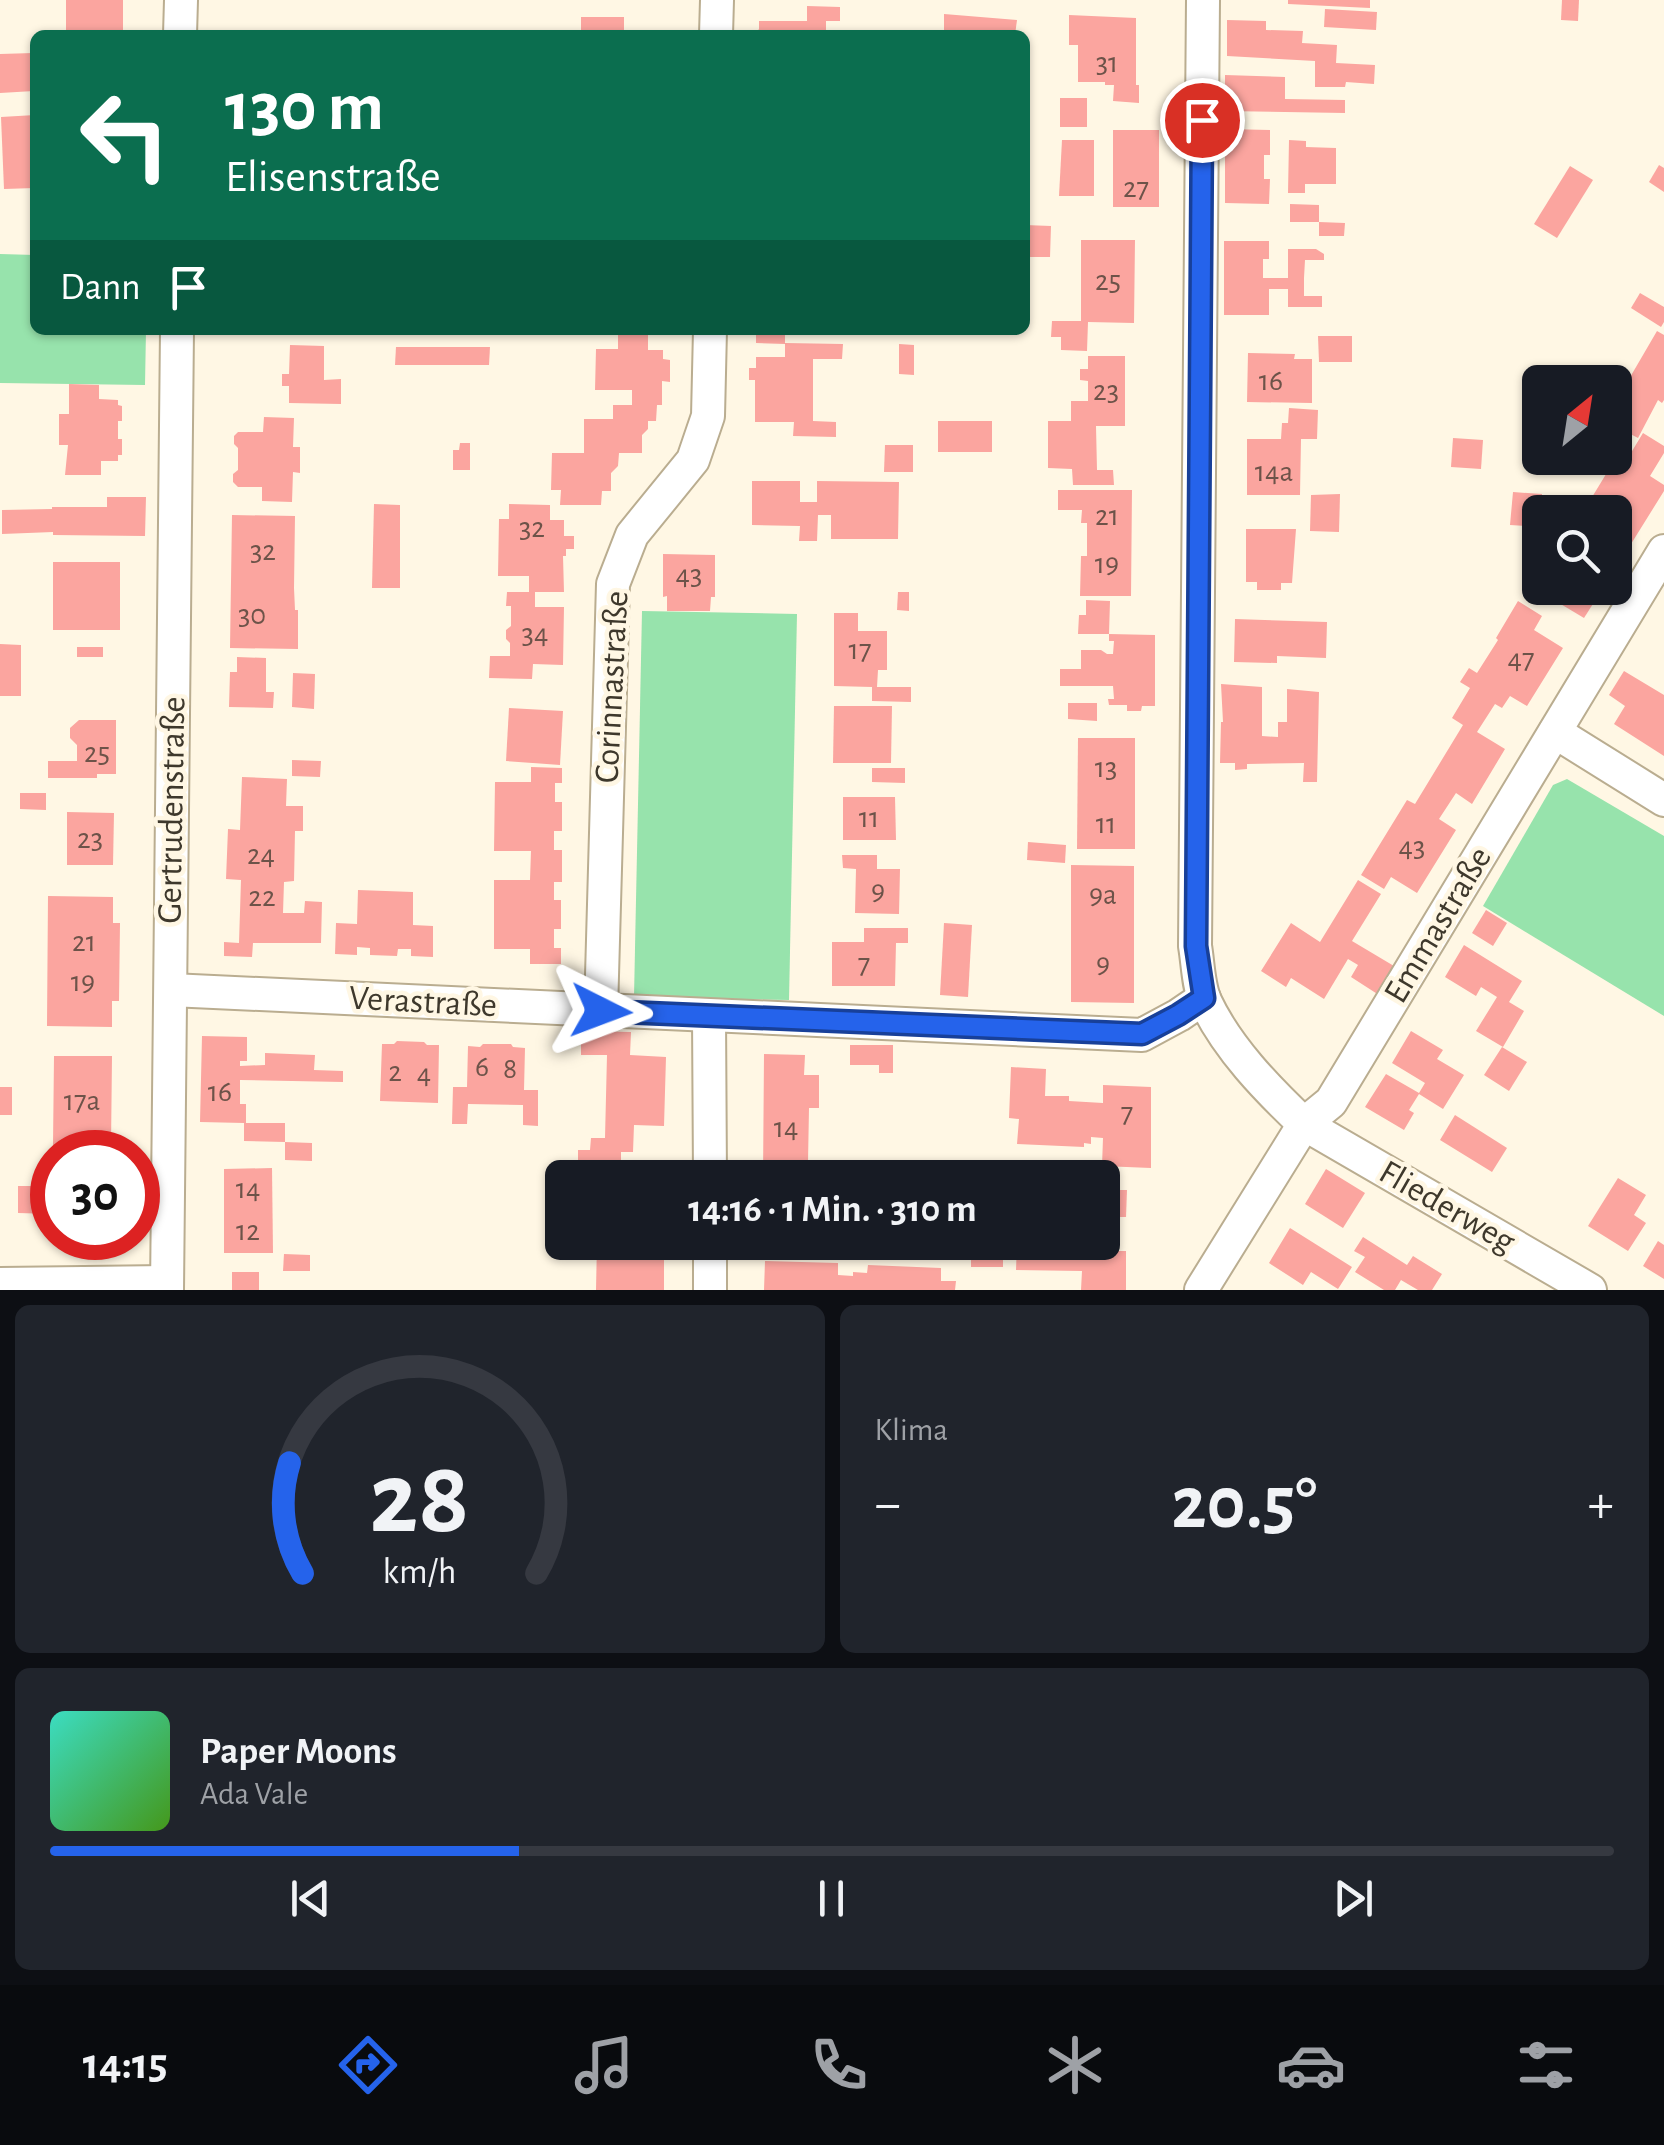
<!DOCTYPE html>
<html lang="de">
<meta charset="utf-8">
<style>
:root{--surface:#171b24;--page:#20242c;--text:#f1f3f6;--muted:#9ea1a6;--line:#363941;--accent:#2563eb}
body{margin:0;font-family:"Alegreya Sans",sans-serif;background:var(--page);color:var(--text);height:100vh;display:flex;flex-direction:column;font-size:38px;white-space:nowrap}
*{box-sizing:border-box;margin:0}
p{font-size:32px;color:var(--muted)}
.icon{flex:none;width:55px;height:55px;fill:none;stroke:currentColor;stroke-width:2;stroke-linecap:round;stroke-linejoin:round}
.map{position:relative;height:1290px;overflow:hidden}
.side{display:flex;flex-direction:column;gap:15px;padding:15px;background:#0d0f14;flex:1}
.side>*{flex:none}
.hud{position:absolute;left:30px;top:30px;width:1000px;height:305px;border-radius:15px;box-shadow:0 2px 8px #0004;background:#0b6e4f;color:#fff;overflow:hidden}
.needle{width:65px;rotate:30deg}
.fabs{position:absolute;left:1522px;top:365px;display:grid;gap:20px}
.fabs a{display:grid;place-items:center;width:110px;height:110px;border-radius:15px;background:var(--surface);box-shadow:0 2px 8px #0004;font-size:50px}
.speed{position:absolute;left:30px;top:1130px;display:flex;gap:20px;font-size:50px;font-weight:700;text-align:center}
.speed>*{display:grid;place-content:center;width:130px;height:130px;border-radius:50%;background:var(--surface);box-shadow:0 2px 8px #0004;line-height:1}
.speed .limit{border:15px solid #d22;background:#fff;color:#111}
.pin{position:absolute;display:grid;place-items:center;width:85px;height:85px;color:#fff;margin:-42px;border:5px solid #fff;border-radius:50%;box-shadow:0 2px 10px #0007}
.me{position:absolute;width:110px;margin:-55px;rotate:93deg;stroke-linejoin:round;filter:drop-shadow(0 0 8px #0008)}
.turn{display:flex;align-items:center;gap:35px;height:210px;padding:0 30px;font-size:45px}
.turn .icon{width:130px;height:130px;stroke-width:2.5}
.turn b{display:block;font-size:70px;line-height:85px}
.then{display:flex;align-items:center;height:95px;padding:0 30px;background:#0003;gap:20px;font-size:38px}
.big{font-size:75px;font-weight:600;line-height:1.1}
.side .widget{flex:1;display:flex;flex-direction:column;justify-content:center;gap:15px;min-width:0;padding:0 35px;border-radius:15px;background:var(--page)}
.side .dial{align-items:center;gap:0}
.dial svg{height:260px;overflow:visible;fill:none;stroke:var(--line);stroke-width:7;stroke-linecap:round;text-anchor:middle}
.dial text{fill:var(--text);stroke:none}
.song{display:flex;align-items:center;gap:30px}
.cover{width:120px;height:120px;border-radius:15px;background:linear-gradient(135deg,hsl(170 70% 55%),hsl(100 70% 35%))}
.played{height:10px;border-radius:5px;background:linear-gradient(90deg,var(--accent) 30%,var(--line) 30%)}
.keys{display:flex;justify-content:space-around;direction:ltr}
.heat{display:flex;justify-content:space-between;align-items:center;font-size:55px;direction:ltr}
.side .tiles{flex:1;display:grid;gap:15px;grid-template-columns:1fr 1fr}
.widget:last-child{grid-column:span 2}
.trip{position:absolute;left:545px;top:1160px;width:575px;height:100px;border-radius:15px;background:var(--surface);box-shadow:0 2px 8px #0004;font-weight:600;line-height:100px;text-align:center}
.dock{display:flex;height:160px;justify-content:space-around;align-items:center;background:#090b0e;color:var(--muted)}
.dock .icon{width:70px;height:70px}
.dock .selected{color:var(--accent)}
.dock b{font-size:45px;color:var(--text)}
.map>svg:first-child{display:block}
</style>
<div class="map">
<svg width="1664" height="1290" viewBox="0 0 1664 1290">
<rect width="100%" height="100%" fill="#fff7e4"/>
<g fill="#97e3ac">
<polygon points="0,254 35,255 35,330 146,330 145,385 0,383"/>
<polygon points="642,611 797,614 789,1000 634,997"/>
<polygon points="1567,779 1664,836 1664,1016 1483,906 1553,785"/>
</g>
<g fill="#fba59f">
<polygon points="66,0 123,0 123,34 66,33"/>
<polygon points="1288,0 1370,0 1370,8 1288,4"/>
<polygon points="1562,0 1579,0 1578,21 1561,20"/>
<polygon points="807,6 840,7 840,21 826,21 826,35 755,35 759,29 759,21 807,21"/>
<polygon points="1325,9 1377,12 1376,30 1324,27"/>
<polygon points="944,14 1017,20 1015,35 944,35"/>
<polygon points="1069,15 1136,18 1136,85 1139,85 1139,103 1113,101 1114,85 1105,85 1105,82 1078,82 1078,45 1069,45"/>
<polygon points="581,17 624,17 624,35 581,33"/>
<polygon points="1227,20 1266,21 1266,30 1303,31 1302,43 1337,45 1336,63 1375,65 1374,84 1346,82 1345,87 1315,87 1315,61 1227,56"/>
<polygon points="33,53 34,91 0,93 0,54"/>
<polygon points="1225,75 1285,77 1285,99 1345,100 1345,113 1225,111"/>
<rect x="1060" y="98" width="27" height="29"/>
<polygon points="35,115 35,188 4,189 1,117"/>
<polygon points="1225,129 1270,130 1270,155 1264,155 1264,179 1270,179 1269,204 1225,203"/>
<rect x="1113" y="130" width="46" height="77"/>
<polygon points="1062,140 1094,140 1094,196 1059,196"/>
<polygon points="1289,140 1306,141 1306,147 1336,148 1336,184 1305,184 1305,193 1288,193"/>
<polygon points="1659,165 1664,168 1664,192 1649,182"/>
<polygon points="1570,166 1593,180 1557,238 1534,224"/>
<polygon points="1290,204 1319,205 1319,222 1290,222"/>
<polygon points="1319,222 1345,223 1344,236 1319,236"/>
<polygon points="1025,225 1051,226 1050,257 1025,257"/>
<polygon points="1081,240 1135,240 1134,323 1088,322 1087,351 1061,350 1061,337 1051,337 1052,321 1081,321"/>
<polygon points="1224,241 1269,241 1269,259 1263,259 1263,278 1288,278 1288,249 1316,249 1324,254 1324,260 1305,260 1304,278 1304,296 1322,296 1322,307 1288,307 1288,289 1269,289 1269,315 1224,315"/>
<polygon points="1640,293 1664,307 1664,322 1661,327 1631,308"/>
<polygon points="756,330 785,330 785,343 843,344 842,359 813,359 813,421 836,422 836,437 793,436 794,422 755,422 755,380 749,380 749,368 756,368 756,357 785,357 785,344 756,343"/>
<polygon points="1657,331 1664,335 1664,400 1662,403 1658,400 1638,438 1615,426 1615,403"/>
<polygon points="618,334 648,334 648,350 663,350 663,359 670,360 670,382 662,381 662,405 657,405 656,421 648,421 648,429 642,435 642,453 619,453 618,466 611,473 611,491 602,491 601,505 560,505 561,490 551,490 552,453 584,453 584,419 613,419 613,405 632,405 632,390 595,390 596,349 618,349"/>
<polygon points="1318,336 1352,336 1352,362 1319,362"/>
<polygon points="899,344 914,345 914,375 899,374"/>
<polygon points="290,345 324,346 324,380 341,379 341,404 289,403 289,386 282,386 282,374 289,374"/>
<polygon points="396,347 490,347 489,365 395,365"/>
<polygon points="1248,353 1295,354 1294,359 1312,359 1312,403 1247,402"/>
<polygon points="1088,356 1125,356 1125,426 1096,426 1097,470 1113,470 1114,485 1073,485 1072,469 1048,468 1048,421 1071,421 1071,401 1088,401 1088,381 1080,380 1080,369 1088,369"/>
<polygon points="69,384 99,385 99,399 118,400 118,405 122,406 122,421 118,421 118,439 122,439 122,455 118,455 118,461 101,461 101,475 65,475 68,445 59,445 59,414 69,414"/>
<polygon points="1289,408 1318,410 1317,439 1301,439 1300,495 1247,495 1247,439 1281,439 1282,423 1288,423"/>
<polygon points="264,417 294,418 293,447 300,447 300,473 293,472 292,502 262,501 262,487 238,487 233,482 233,474 238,470 238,448 234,444 234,436 238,432 263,432"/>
<rect x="938" y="421" width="54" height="31"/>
<polygon points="1643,433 1664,446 1664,453 1650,476 1664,485 1664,491 1631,544 1615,534 1615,512 1583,512 1614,461 1625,469 1629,463 1626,461"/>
<polygon points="1453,438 1483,440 1481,469 1451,467"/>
<polygon points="460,443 470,443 470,470 453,470 453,450 459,450"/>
<polygon points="885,445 913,445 913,472 884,472"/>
<polygon points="752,481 800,481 800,502 817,502 817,481 899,482 898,539 831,539 831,515 818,515 817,541 799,541 800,526 752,525"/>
<polygon points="1058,490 1132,490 1131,596 1080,596 1081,556 1087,556 1087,523 1081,523 1082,510 1058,510"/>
<polygon points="1513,492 1542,494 1539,527 1510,525"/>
<polygon points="1340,494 1339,532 1310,531 1311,495"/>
<polygon points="107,497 146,497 145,536 53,535 53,532 2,534 2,510 52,509 52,507 107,507"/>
<polygon points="374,504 400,505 400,588 372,588"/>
<polygon points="509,504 550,505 550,520 564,520 564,536 574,536 574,549 566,549 566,556 563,556 564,592 535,592 535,607 564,607 563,665 533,664 532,679 489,678 490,656 510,656 510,643 506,639 506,630 511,626 511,606 506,606 507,592 529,592 529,576 498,576 499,519 509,519"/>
<polygon points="232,515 295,516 294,588 295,610 298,610 298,649 230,648"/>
<polygon points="1246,529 1296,529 1292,583 1281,583 1281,590 1257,590 1257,582 1246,582"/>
<polygon points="663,554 715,555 715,597 711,597 710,611 667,611 667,596 663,597"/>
<rect x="53" y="562" width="67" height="68"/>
<polygon points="1541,588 1603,588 1584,618 1539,591"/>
<polygon points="898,592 909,592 909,611 897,610"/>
<polygon points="1086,600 1110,601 1109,634 1078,634 1079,615 1086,615"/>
<polygon points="1518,601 1542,616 1534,630 1563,648 1527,706 1510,696 1502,708 1495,704 1477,732 1505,749 1472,804 1456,793 1439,819 1456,830 1417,893 1391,877 1384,889 1361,875 1407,800 1415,804 1463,725 1452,718 1470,688 1460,682 1469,668 1477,673 1498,640 1496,638"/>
<polygon points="834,613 858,613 858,631 887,631 887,670 878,670 877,687 911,687 911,702 872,701 872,687 834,686"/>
<polygon points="1235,619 1327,622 1326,658 1277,656 1277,663 1234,662"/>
<polygon points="1109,634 1155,635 1155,706 1142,706 1141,711 1127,711 1127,705 1109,705 1108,699 1114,699 1113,686 1060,686 1060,669 1081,669 1081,650 1101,650 1107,654 1113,654 1114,641 1109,641"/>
<polygon points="0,644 21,645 21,696 0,696"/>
<rect x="77" y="647" width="26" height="10"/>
<polygon points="237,657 266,658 266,692 274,692 273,708 229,707 230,672 237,672"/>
<polygon points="1624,671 1664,695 1664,756 1614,724 1625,706 1609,695"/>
<polygon points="293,673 315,674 314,709 292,707"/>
<polygon points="1221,684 1262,687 1262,736 1278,737 1278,722 1287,722 1287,689 1319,692 1317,782 1303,782 1304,763 1247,764 1247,769 1235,770 1235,763 1220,763 1221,722 1223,722"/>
<polygon points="1068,703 1097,703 1097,721 1068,719"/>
<polygon points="834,706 892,706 891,763 833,763"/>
<polygon points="509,708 563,711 560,765 506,761"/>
<polygon points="79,720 116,720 116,774 97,774 97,778 48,778 48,761 77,761 77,745 70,738 70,728"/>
<polygon points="1078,738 1135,738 1135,849 1077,849"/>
<polygon points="292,760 321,761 320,777 292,776"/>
<polygon points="531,767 562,768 562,783 555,783 555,802 562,802 562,831 554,831 554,850 562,850 562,882 554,882 554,900 561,900 561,929 554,929 554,948 561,948 561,964 530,964 530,949 494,949 494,880 530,880 531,851 494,851 495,782 531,782"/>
<polygon points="872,768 905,768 905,783 872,782"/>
<polygon points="242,777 287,779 286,806 303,806 303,831 295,831 294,881 284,882 283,913 304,913 305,901 322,902 321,943 253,943 252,957 224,956 224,942 239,943 241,880 226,879 228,829 240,830"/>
<polygon points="20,793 46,793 46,810 20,809"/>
<polygon points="843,797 895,797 896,840 843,840"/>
<polygon points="67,812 114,813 113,865 67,865"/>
<polygon points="1028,842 1066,845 1065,863 1027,860"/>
<polygon points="842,855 877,855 877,869 900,869 899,914 855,913 856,869 843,868"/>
<polygon points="1071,865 1134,866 1134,1003 1071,1002"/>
<polygon points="1358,880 1381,894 1352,941 1399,969 1382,997 1351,977 1358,965 1348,959 1324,999 1291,978 1286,987 1261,971 1291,923 1320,942"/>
<polygon points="358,890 413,892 413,925 433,926 433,957 411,956 411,949 398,949 397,956 370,955 370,948 357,947 357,955 335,954 336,923 357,924"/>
<polygon points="48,896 113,897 113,923 120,923 119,1001 112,1001 112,1027 47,1026"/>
<polygon points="1486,910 1507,923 1493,946 1472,933"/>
<polygon points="944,923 972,925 968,997 940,995"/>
<polygon points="864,928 908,928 908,943 896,943 895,986 832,986 832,942 864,942"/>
<polygon points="1464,945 1522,981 1509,1002 1524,1011 1503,1047 1476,1031 1497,997 1481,987 1476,996 1445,977"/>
<polygon points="581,1031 631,1032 630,1055 666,1057 664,1126 634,1125 633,1152 621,1152 621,1166 665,1167 665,1178 597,1178 597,1174 578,1173 578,1150 590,1150 591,1138 605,1138 607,1055 581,1055"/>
<polygon points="1411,1031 1443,1050 1437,1059 1464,1075 1443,1109 1419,1094 1409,1110 1414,1113 1404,1130 1365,1107 1386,1074 1419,1093 1425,1083 1392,1063"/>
<polygon points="202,1036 247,1037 247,1061 240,1061 240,1066 265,1065 265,1053 315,1055 314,1070 343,1071 343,1082 240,1080 240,1104 246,1104 246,1123 285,1123 285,1142 244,1141 244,1123 200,1122"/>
<polygon points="397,1041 424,1042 427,1045 439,1045 438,1103 380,1101 382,1044 394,1044"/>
<polygon points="483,1044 511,1044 513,1047 525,1048 524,1090 538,1090 538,1126 523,1125 523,1105 468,1104 467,1124 452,1124 453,1087 467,1087 468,1046 480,1047"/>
<polygon points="850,1045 893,1045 893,1073 879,1073 879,1065 850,1065"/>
<polygon points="1502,1047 1527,1062 1509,1091 1484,1075"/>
<polygon points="764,1054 805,1055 804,1075 819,1075 819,1108 809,1108 808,1162 830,1163 830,1178 763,1178"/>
<polygon points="54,1056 112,1056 111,1146 101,1146 101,1152 73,1152 73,1145 53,1145"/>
<polygon points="1011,1067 1046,1069 1045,1096 1069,1096 1069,1101 1103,1103 1103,1085 1151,1087 1151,1168 1102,1166 1103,1138 1091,1137 1091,1144 1084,1143 1084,1147 1017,1144 1019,1119 1009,1118"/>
<rect x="0" y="1087" width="12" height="28"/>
<polygon points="1455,1115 1507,1148 1492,1172 1440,1140"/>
<polygon points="285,1142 312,1143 312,1161 285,1160"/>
<polygon points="272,1168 273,1253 224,1253 224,1169"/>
<polygon points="1326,1169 1365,1193 1343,1228 1305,1204"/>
<polygon points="1618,1178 1646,1195 1634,1215 1646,1223 1628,1251 1588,1226"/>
<polygon points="18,1186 52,1186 52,1214 18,1213"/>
<polygon points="1102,1190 1127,1190 1126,1217 1102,1217"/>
<polygon points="1290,1228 1352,1267 1338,1289 1311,1272 1303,1285 1269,1263"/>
<polygon points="1363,1237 1407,1265 1413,1256 1442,1274 1432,1290 1418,1290 1401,1280 1395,1290 1384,1290 1355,1272 1365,1257 1354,1251"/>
<polygon points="1658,1241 1664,1245 1664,1279 1643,1266"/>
<polygon points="597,1242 664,1242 664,1290 596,1290"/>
<polygon points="1017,1242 1051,1242 1051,1247 1070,1247 1070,1251 1126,1251 1126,1290 1081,1290 1082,1271 1016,1270"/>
<polygon points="1003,1244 1003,1267 971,1267 971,1245"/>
<polygon points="284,1254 310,1255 310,1271 283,1271"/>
<polygon points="765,1261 838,1263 838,1275 853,1276 853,1272 867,1273 868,1265 941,1268 941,1281 956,1281 955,1290 764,1290"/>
<rect x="232" y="1272" width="27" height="18"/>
</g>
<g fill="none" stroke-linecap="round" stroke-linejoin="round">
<defs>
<g id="street">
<path d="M 1203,0 L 1195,946 C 1198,963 1198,985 1205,1001 C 1227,1048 1267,1089 1304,1124 L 1590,1290"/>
<polyline points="180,35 181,0"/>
<polyline points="716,35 717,0"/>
<polyline points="1555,732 1664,800"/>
<polyline points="171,990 1142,1035 1179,1015 1204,998"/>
<polyline points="601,1011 613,584 632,535 693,460 708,416 710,330"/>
<polyline points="709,1016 710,1178"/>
<polyline points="710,1242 710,1290"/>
<polyline points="0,1284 167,1282"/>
<polyline points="167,1290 177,330"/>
<polyline points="1201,1290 1304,1124 1331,1102 1664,551"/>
</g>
</defs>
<use href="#street" stroke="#baad90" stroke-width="36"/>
<use href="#street" stroke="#fff" stroke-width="32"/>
</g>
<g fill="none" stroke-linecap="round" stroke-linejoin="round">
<defs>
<polyline id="route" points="601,1011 1142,1034 1178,1015 1204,998 1196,946 1202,120"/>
</defs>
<use href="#route" stroke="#184099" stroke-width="25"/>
<use href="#route" stroke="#2563eb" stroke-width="18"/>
</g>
<g text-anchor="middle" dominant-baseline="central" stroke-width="9" stroke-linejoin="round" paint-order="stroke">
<g font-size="30" fill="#6d5349">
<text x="1107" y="63">31</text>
<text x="1136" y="188">27</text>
<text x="1108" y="281">25</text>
<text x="1271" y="381">16</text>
<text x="1106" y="391">23</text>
<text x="1274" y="472">14a</text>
<text x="1107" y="516">21</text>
<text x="532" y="528">32</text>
<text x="263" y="551">32</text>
<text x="1107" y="564">19</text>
<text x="689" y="575">43</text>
<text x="252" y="615">30</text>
<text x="535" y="634">34</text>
<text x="860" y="650">17</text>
<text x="1521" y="659">47</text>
<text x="97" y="753">25</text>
<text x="1106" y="768">13</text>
<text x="869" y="818">11</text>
<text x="1106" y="824">11</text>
<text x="90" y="839">23</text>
<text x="1412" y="847">43</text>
<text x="261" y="855">24</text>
<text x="878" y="891">9</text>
<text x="1103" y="895">9a</text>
<text x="262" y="897">22</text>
<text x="84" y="942">21</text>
<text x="864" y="964">7</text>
<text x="1103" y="964">9</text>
<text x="83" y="982">19</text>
<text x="482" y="1067">6</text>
<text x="510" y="1069">8</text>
<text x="395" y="1072">2</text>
<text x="424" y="1074">4</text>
<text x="220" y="1092">16</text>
<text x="82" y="1101">17a</text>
<text x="1127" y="1113">7</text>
<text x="786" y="1128">14</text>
<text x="248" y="1189">14</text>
<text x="248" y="1231">12</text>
</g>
<g font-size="35" fill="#3e382c" stroke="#fff7e4">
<text transform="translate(612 687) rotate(-87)">Corinnastraße</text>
<text transform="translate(172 810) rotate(-89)">Gertrudenstraße</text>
<text transform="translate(1438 925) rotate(-59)">Emmastraße</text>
<text transform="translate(423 1002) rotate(3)">Verastraße</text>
<text transform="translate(1447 1207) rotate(30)">Fliederweg</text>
</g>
</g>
</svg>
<div class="fabs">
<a><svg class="needle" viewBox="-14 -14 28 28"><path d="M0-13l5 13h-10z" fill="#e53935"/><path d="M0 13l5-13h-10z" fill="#9ea1a6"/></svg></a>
<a><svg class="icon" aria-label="search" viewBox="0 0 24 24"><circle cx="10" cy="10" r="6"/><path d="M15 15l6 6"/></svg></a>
</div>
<div class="speed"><div class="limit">30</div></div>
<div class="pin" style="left:1202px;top:120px;background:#d93025"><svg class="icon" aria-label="arrive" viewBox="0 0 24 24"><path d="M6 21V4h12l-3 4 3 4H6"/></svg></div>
<svg class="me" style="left:601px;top:1011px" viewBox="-20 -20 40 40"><path d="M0-17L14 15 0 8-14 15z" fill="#2563eb" stroke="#fff" stroke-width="4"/></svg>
<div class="trip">14:16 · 1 Min. · 310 m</div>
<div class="hud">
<div class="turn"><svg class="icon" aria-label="left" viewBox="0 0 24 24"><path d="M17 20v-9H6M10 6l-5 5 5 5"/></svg><div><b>130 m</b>Elisenstraße</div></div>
<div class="then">Dann<svg class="icon" aria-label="arrive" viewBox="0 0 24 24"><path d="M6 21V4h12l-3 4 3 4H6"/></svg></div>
</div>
</div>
<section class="side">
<div class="tiles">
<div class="widget dial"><svg viewBox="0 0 100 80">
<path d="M14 69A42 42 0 1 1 86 69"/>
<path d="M14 69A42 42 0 0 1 10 35" stroke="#2563eb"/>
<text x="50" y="56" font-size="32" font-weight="700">28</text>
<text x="50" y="72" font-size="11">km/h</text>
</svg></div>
<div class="widget"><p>Klima</p>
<div class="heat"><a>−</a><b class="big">20.5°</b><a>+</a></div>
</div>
<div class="widget">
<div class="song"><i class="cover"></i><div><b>Paper Moons</b><p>Ada Vale</p></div></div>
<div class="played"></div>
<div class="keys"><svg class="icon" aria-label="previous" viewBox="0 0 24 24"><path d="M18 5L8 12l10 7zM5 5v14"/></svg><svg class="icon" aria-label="pause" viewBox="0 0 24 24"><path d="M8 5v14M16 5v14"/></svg><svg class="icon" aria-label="next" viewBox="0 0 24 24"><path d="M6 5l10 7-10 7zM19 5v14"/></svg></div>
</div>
</div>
</section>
<nav class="dock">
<b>14:15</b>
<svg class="icon selected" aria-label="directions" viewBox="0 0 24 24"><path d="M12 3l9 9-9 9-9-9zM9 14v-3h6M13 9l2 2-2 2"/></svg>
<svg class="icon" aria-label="music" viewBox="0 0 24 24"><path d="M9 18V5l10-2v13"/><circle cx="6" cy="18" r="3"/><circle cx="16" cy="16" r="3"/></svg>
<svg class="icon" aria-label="phone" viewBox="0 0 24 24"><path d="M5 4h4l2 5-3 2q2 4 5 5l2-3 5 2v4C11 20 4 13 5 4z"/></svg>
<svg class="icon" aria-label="climate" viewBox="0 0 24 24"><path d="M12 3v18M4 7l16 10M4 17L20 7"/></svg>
<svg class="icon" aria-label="car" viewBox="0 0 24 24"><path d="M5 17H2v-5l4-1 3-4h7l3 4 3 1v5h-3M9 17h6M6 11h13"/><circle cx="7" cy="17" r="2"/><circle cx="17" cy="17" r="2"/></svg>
<svg class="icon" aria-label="filters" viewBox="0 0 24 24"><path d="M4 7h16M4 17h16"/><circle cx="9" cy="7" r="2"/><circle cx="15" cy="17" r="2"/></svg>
</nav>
